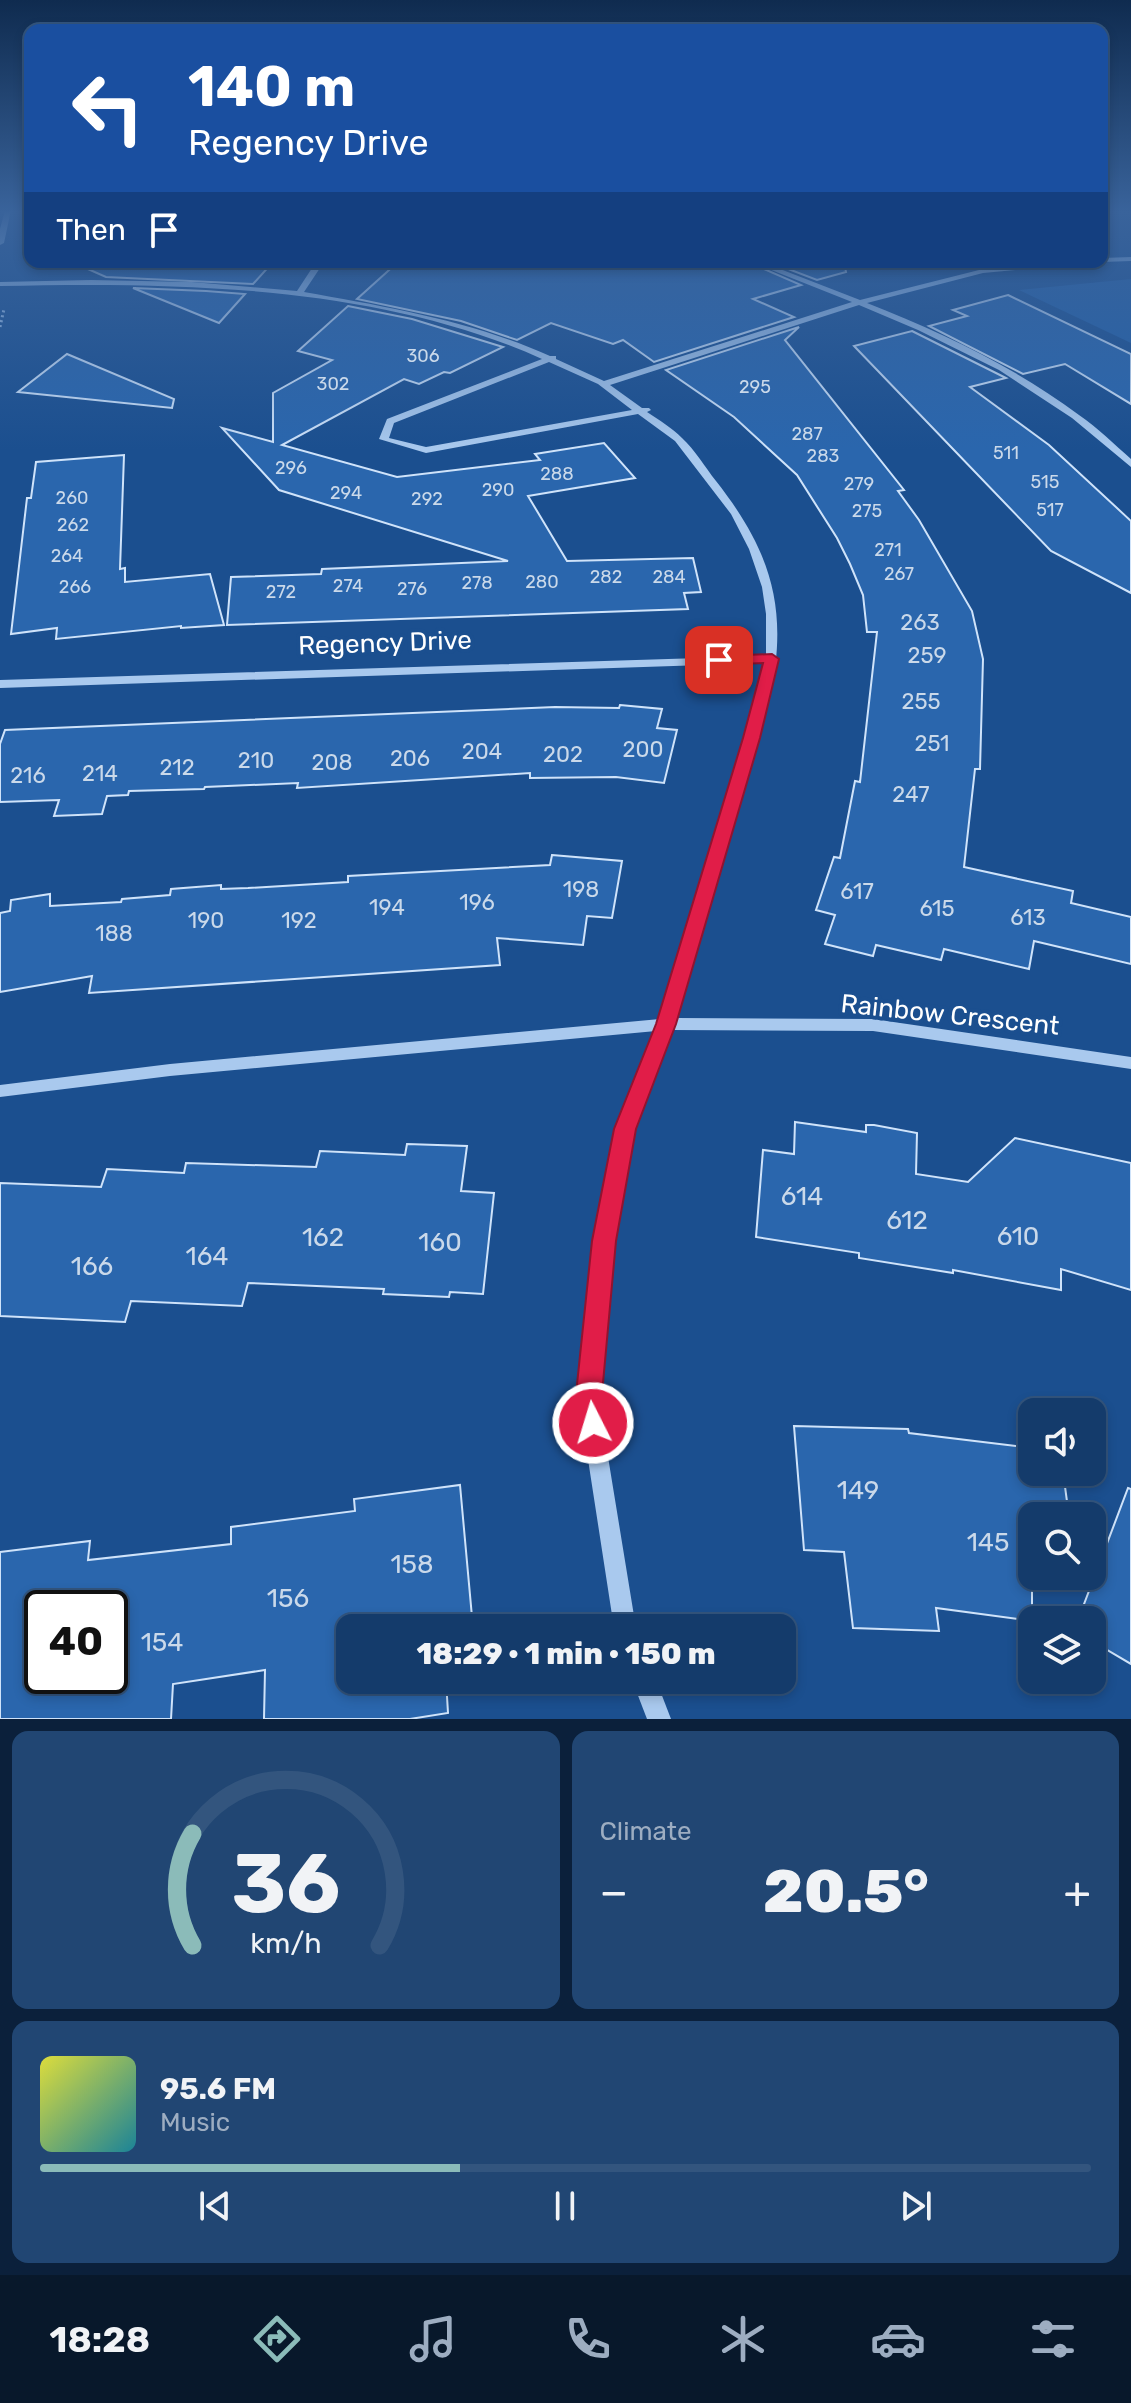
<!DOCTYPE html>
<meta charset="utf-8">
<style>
:root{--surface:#143b6b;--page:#214673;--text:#f1f3f6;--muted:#9dadc1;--line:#33557e;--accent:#8bbbb9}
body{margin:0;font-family:Rubik,sans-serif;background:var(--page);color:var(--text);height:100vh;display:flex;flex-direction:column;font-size:30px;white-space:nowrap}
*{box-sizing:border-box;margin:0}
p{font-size:26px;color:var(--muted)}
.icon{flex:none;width:44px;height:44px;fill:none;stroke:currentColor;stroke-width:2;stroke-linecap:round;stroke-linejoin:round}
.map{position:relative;height:1719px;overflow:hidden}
.details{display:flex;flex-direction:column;gap:12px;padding:12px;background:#0b203b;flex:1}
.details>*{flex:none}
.guide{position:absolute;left:24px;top:24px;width:1084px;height:244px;border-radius:16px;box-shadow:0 4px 12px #0003,0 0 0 2px var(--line);background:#1a4fa0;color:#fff;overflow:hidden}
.tools{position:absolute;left:1018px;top:1398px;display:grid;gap:16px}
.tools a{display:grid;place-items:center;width:88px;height:88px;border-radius:16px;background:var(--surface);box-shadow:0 4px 12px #0003,0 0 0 2px var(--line);font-size:40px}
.speed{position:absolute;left:24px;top:1590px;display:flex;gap:16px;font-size:40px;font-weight:700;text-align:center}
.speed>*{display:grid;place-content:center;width:104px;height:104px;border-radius:50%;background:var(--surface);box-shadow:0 4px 12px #0003,0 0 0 2px var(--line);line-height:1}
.speed .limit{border:4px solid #111;border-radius:12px;background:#fff;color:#111}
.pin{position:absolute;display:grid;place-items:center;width:68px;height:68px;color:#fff;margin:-34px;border-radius:16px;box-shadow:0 4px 12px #0006}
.me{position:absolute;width:88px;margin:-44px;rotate:355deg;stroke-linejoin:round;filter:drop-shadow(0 0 6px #0008)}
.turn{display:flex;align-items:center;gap:28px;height:168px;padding:0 32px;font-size:36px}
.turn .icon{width:104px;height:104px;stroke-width:2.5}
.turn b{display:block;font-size:56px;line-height:68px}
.then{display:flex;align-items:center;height:76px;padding:0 32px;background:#0003;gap:16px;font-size:30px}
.big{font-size:60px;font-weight:800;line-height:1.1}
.details .widget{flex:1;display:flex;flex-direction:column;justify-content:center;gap:12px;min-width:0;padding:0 28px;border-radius:16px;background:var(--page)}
.details .dial{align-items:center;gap:0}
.dial svg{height:208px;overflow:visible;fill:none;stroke:var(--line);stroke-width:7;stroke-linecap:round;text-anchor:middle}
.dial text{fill:var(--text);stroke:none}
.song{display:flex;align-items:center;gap:24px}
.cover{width:96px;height:96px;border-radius:12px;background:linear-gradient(135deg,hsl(60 70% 55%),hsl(190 70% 35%))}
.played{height:8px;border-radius:4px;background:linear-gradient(90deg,var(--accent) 40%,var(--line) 40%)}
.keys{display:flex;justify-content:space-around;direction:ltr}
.heat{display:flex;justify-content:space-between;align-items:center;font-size:44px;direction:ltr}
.details .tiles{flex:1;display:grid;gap:12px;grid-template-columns:1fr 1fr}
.widget:last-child{grid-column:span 2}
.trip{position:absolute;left:336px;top:1614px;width:460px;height:80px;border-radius:16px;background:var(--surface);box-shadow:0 4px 12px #0003,0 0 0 2px var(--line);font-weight:800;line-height:80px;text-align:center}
.tabs{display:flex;height:128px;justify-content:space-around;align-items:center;background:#08182b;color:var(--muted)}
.tabs .icon{width:56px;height:56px}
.tabs .active{color:var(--accent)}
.tabs b{font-size:36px;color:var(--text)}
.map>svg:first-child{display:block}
</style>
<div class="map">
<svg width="1131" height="1719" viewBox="0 0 1131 1719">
<rect width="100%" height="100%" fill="#1b4f8f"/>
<polygon fill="#2461a8" points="1131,279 1131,343 1019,290"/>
<g fill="#2a66ad" stroke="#cfe3fa" stroke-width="2" fill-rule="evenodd">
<polygon points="72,262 273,262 253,284 106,277"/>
<polygon points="398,262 748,262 801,285 753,299 794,317 654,362 623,340 613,344 551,323 517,340 461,321 357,299"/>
<polygon points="770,262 844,262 846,272 817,280"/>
<polygon points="133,288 206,291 245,294 219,323"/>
<polygon points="1008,295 1131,354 1131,404 1065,364 1023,374 929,326 967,316 953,310"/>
<polygon points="348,306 412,319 503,347 450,373 444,372 419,384 404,379 282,445 397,477 540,460 535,454 604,443 635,478 528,496 567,561 693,558 701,592 684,593 688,609 227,625 231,577 321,574 322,569 508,561 279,490 222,428 273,442 273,393 332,360 298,351"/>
<polygon points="799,327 785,340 904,490 898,491 919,520 972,611 983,659 980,769 975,769 964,867 1073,891 1071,903 1131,917 1131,964 1034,941 1029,969 944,949 941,960 876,945 873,956 825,944 835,915 816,910 834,857 840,858 855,781 860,782 877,632 867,632 863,595 850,564 837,538 797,475 734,417 666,370"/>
<polygon points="912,331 1006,378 970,387 1049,445 1131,521 1131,593 1051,551 854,346"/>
<polygon points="67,354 174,399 172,408 18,392"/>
<polygon points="124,455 120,569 125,568 125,582 210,574 224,625 181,628 181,626 56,639 57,628 11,634 27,498 31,498 36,462"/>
<polygon points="620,705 662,709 657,728 677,730 664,783 616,777 530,778 530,773 297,788 298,783 205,787 204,789 129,791 128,795 107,796 102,814 54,816 59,800 0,802 0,744 5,730 555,707 619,708"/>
<polygon points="552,855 622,861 612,918 587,916 583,945 497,938 500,965 89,993 92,976 0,992 0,913 10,911 11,900 50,894 50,906 121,902 122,899 170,895 171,889 221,885 221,889 248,888 348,882 348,876 550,865"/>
<polygon points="795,1122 866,1132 866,1125 874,1125 917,1133 916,1174 968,1182 1015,1138 1131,1163 1131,1290 1061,1269 1061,1290 953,1270 953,1273 859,1258 859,1253 756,1237 763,1150 794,1154"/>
<polygon points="407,1144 467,1146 461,1191 494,1193 483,1294 450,1292 449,1297 383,1294 384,1289 248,1283 242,1306 131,1301 125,1322 0,1316 0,1183 101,1187 107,1169 184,1173 186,1163 316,1167 320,1151 405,1155"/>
<polygon points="794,1426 908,1429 909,1433 1032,1448 1032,1472 1063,1472 1069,1516 1032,1516 1032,1621 936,1608 939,1631 853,1628 844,1552 804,1550"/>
<path d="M 460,1485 L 473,1628 L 350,1628 L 350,1680 L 446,1680 L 448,1713 L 410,1719 L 264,1719 L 265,1670 L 173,1684 L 171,1719 L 0,1719 L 0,1552 L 90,1541 L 88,1560 L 231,1544 L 231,1527 L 355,1511 L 354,1499 ZM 42,1608 L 110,1608 L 110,1676 L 42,1676 Z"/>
<polygon points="1128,1488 1131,1489 1131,1664 1092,1641 1092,1620 1078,1620"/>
</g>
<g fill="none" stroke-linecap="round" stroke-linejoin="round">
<polyline stroke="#a9c9ee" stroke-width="3" stroke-dasharray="2 3" stroke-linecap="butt" points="0,327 4,309"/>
<g fill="#a9c9ee" fill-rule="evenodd">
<polygon points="5,210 11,210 4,243 0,245 0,229"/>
<polygon points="1131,257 1131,261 1102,262 1101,262 1102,258"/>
<path d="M 316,262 L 324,262 L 304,292 C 388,307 472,321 550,356 L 556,356 L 556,359 L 604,381 L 852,302 L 751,262 L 762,262 L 860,300 L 983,269 L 1056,262 L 1084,262 L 1080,264 L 983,273 L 867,303 C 941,332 1015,367 1079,415 C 1098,428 1114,444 1131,459 L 1131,467 L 1072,418 L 999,370 L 918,330 L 859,305 L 610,385 L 642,408 L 649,408 L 651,410 L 647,412 C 659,420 672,428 682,438 C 695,450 705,467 716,481 C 771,551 789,609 770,696 L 676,1018 L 873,1019 L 1131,1057 L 1131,1069 L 873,1031 L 672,1030 L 641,1104 L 627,1155 L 616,1224 L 599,1375 L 601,1414 L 636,1628 L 614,1628 L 581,1414 L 580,1365 L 606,1177 L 620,1118 L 656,1031 L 170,1076 L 0,1097 L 0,1085 L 170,1064 L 660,1019 L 752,717 L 764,663 L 0,688 L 0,680 L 766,656 L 766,614 L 762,587 L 749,549 L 731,514 L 675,441 L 638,414 L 426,453 L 379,439 L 387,419 L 542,359 C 378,285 177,282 0,286 L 0,282 L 91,280 L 192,282 L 297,291 ZM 549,362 L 598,384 L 632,410 L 426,447 L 389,438 L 394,423 Z"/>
<polygon points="632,1680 656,1680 671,1719 647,1719"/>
</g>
</g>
<linearGradient id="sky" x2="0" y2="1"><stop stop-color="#0f2b4f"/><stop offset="0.47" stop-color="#39639b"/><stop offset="1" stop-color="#39639b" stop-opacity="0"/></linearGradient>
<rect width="1131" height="450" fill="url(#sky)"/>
<polygon fill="#e11d48" stroke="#92132f" stroke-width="2" points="772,654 779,659 760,738 676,1024 636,1129 616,1241 602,1394 607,1423 603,1432 593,1436 584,1432 576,1394 592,1241 614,1129 656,1024 743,738 763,663 719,665 712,660 719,656"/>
<g text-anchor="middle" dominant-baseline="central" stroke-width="8" stroke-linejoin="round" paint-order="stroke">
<g font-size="18" fill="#cad9ea">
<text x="423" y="356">306</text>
<text x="333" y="384">302</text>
<text x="755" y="387">295</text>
<text x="807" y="434">287</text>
<text x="1006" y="453">511</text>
<text x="823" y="456">283</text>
<text x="291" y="468">296</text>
<text x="557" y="474">288</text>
<text x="1045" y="482">515</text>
<text x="859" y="484">279</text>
<text x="498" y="490">290</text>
<text x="346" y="493">294</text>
<text x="72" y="498">260</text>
<text x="427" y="499">292</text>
<text x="1050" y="510">517</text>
<text x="867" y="511">275</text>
<text x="73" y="525">262</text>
<text x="888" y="550">271</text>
<text x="67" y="556">264</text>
<text x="899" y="574">267</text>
<text x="606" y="577">282</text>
<text x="669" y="577">284</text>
<text x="542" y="582">280</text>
<text x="477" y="583">278</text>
<text x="348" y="586">274</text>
<text x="75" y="587">266</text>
<text x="412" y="589">276</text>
<text x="281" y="592">272</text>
</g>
<g font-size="22" fill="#cad9ea">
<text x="920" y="622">263</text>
<text x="927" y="655">259</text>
<text x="921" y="701">255</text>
<text x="932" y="743">251</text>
<text x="643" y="749">200</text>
<text x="482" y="751">204</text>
<text x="563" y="754">202</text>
<text x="410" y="758">206</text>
<text x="256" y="760">210</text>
<text x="332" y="762">208</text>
<text x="177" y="767">212</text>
<text x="100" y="773">214</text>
<text x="28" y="775">216</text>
<text x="911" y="794">247</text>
<text x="581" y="889">198</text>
<text x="857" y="891">617</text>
<text x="477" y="902">196</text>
<text x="387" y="907">194</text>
<text x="937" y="908">615</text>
<text x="1028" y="917">613</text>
<text x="206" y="920">190</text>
<text x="299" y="920">192</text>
<text x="114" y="933">188</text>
</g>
<g font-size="26" fill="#fff" stroke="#1b4f8f">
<text transform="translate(385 643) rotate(-2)">Regency Drive</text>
<text transform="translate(950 1015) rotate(6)">Rainbow Crescent</text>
</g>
<g font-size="26" fill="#cad9ea">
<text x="802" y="1196">614</text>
<text x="907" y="1220">612</text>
<text x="1018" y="1236">610</text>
<text x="323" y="1237">162</text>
<text x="440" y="1242">160</text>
<text x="207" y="1256">164</text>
<text x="92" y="1266">166</text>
<text x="858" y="1490">149</text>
<text x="988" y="1542">145</text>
<text x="412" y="1564">158</text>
<text x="288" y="1598">156</text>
<text x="162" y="1642">154</text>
</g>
</g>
</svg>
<div class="tools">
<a><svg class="icon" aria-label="sound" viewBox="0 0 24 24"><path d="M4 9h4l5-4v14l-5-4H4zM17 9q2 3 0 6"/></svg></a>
<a><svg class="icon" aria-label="search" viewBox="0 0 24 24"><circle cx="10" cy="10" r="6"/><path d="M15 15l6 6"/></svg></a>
<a><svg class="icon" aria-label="layers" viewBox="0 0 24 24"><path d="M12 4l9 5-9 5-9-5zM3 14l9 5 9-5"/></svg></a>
</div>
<div class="speed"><div class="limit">40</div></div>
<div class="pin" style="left:719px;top:660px;background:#d93025"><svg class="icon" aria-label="arrive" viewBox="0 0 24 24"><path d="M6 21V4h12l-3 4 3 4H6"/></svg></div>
<svg class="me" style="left:593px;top:1423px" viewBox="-20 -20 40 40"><circle r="17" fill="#e11d48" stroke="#fff" stroke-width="3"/><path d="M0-11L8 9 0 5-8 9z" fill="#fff"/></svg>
<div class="trip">18:29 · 1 min · 150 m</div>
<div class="guide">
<div class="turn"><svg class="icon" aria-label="left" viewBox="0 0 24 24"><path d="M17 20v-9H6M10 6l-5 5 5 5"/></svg><div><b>140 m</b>Regency Drive</div></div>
<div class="then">Then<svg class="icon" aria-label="arrive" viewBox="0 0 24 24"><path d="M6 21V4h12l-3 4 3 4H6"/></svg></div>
</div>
</div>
<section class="details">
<div class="tiles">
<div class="widget dial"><svg viewBox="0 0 100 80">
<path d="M14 69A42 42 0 1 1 86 69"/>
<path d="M14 69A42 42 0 0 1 14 26" stroke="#8bbbb9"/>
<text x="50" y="56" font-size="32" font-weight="700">36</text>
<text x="50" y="72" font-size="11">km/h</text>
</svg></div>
<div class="widget"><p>Climate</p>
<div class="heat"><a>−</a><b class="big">20.5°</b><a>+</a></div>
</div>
<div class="widget">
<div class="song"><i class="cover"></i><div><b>95.6 FM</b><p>Music</p></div></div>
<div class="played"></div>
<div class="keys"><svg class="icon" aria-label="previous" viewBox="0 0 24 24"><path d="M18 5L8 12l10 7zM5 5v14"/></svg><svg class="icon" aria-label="pause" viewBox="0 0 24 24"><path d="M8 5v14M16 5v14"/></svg><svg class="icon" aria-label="next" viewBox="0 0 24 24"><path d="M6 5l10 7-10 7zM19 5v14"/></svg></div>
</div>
</div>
</section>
<nav class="tabs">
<b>18:28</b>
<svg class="icon active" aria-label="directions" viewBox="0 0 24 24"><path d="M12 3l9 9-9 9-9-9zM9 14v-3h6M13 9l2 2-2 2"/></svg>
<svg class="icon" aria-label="music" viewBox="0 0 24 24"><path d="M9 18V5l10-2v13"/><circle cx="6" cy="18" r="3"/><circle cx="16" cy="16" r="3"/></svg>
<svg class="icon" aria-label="phone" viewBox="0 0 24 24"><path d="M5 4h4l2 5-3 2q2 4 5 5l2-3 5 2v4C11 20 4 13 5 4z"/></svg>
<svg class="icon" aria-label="climate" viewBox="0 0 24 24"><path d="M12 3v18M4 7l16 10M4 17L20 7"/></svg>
<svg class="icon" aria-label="car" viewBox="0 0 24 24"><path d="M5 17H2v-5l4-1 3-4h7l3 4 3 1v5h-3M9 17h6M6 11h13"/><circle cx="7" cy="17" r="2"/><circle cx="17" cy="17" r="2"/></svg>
<svg class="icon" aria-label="filters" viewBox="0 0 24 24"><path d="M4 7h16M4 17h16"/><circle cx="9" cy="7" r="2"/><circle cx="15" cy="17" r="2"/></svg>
</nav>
